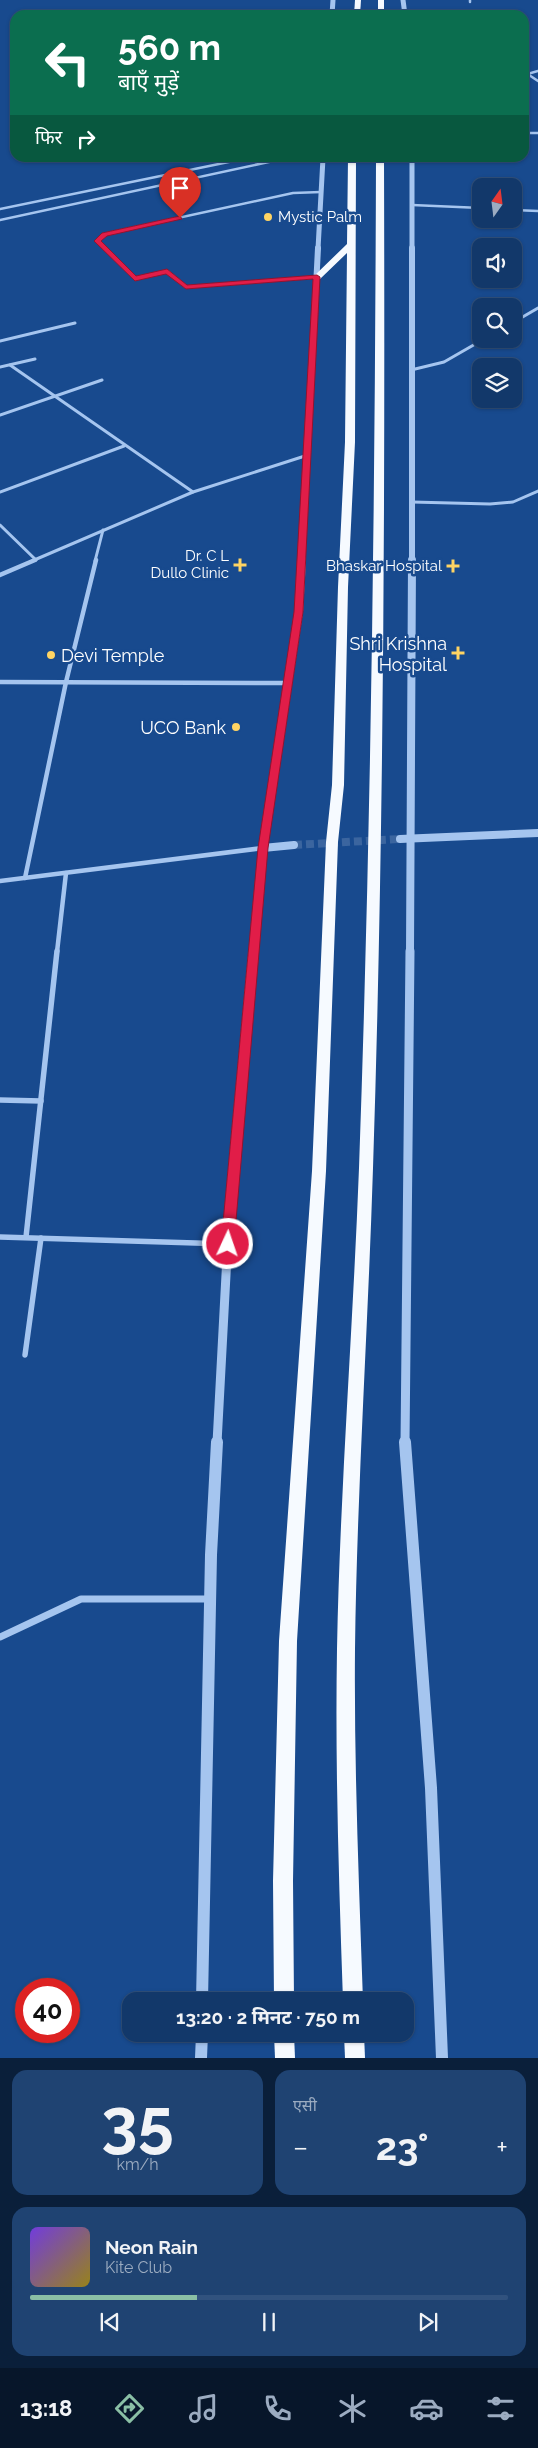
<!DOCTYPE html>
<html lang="hi">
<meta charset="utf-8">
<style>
:root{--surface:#12386a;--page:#1f4372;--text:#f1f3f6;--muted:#9cacc1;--line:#31527e;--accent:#8abfa5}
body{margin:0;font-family:Raleway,"Noto Sans Devanagari",sans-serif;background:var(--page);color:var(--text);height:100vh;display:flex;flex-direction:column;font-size:19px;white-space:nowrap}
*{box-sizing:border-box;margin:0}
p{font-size:16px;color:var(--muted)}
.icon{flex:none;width:28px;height:28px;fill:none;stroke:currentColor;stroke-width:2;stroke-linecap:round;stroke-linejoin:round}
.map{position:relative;height:2058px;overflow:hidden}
.side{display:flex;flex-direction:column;gap:12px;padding:12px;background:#0a1f3a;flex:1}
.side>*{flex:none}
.guide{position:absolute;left:10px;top:10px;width:519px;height:152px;border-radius:15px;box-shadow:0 1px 4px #0004,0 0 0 1px var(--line);background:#0b6e4f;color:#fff;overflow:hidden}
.needle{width:32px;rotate:14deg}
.tools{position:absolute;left:472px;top:178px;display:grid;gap:10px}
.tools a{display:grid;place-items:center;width:50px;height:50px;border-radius:10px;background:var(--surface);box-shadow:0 1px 4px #0004,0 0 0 1px var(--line);font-size:25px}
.speed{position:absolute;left:15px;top:1978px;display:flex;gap:10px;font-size:25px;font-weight:700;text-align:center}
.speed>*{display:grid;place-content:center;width:65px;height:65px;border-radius:50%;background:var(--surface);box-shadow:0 1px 4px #0004,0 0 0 1px var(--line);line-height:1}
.speed .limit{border:8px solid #d22;background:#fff;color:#111}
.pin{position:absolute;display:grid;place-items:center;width:42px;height:42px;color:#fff;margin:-51px -21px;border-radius:50% 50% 50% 0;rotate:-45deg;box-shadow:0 0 5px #0007}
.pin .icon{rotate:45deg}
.me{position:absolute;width:55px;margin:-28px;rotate:3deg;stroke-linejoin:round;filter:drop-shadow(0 0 4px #0008)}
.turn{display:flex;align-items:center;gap:18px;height:105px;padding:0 25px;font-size:22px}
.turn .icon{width:65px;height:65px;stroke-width:2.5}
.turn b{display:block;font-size:35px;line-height:42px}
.then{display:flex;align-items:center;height:48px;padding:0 25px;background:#0003;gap:10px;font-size:19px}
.big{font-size:38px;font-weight:700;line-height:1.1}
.side .card{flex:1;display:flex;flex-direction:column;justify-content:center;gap:8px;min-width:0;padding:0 18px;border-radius:15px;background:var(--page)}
.side .dial{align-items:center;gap:0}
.dial b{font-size:65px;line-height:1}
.song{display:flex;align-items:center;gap:15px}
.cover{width:60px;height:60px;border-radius:8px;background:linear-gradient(135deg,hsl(260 70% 55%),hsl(50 70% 35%))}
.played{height:5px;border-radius:2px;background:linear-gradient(90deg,var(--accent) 35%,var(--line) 35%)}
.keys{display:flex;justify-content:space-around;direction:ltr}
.heat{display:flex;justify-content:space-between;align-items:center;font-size:28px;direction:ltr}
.side .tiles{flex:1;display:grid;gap:12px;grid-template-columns:1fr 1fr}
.card:last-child{grid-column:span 2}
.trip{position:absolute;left:122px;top:1992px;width:292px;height:50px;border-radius:15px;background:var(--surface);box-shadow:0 1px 4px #0004,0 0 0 1px var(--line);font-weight:700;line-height:50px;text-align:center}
.menu{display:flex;height:80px;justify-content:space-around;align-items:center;background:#07162a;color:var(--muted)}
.menu .icon{width:35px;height:35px}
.menu .active{color:var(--accent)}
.menu b{font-size:22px;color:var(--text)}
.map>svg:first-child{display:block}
</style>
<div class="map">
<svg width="538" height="2058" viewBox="0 0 538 2058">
<rect width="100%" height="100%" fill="#184a8e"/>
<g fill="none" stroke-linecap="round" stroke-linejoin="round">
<polyline stroke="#3b659f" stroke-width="8" stroke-dasharray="8 4" stroke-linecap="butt" points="294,845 400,839"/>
<g stroke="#a5c5ef" stroke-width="2.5">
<polyline points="470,0 470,2"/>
<polyline points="524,75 538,71"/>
<polyline points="529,75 538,81"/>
<polyline points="524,133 538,133"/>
<polyline points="412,205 481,208"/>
<polyline points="0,209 248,158"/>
<polyline points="514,210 538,211"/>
<polyline points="0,220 287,158"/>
<polyline points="105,249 97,241 104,234 293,193 321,192"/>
</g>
<g stroke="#a5c5ef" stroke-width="3">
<polyline points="104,248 135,279 167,271 186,287 317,277"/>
<polyline points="514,322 538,308"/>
<polyline points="0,341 75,323"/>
<polyline points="10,365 193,492"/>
<polyline points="0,367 35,359"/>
<polyline points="411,370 444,362 484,339"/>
<polyline points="0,415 102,380"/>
<polyline points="0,492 124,446"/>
<polyline points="412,502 490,504 513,502 538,491"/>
<polyline points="0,525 36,560"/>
<polyline points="32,561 193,492 308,455"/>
<polyline points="95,561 103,530"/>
</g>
<g stroke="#a5c5ef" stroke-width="4.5">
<polyline points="0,575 35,560"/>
<polyline points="0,682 289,683"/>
<polyline points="25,878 66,682 96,560"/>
<polyline points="0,881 263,848"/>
<polyline points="57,952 66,873"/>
</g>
<g stroke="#a5c5ef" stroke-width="5.5">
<polyline points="0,1100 41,1101"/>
<polyline points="0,1237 228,1244"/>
<polyline points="26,1237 57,951"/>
<polyline points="25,1355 41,1238"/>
</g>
<polyline stroke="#a5c5ef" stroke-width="7" points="0,1637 81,1599 210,1599"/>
<g stroke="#a5c5ef" stroke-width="5">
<polyline points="403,0 405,15"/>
<polyline points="332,15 333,0"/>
<polyline points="412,158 412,249"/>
<polyline points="318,249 323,158"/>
</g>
<g stroke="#a5c5ef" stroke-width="6">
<polyline points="412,248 412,561"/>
<polyline points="302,561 318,248"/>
</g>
<g stroke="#a5c5ef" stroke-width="8">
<polyline points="400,839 538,833"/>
<polyline points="263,848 294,845"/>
<polyline points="253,952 263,848 299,612 302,560"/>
<polyline points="410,952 412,560"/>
</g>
<g stroke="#a5c5ef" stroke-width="9">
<polyline points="217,1443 230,1200 253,951"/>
<polyline points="405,1443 410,951"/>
</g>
<g stroke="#a5c5ef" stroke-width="12">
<polyline points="405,1442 431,1788 442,2058"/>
<polyline points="202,2001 211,1555 217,1442"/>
<polyline points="201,2058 202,2034"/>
</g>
<g fill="#f6faff" fill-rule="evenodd">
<polygon points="355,0 361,0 360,15 354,15"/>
<rect x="378" y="0" width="6" height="15"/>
<polygon points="348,158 356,158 355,442 348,587 344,785 338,842 326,1171 297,1641 293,1881 294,2001 274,2001 273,1881 279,1641 312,1171 326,842 332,785 338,587 345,442 347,253 320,279 313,277 347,244"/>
<path d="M 376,158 L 384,158 C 385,495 384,831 373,1168 C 368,1328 357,1489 355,1649 C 354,1766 359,1884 363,2001 L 343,2001 C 339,1884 335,1766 337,1649 C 340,1489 353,1328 359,1168 C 371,831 375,495 376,158 Z"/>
<polygon points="405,158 413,158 416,160 412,162"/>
<polygon points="274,2034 294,2034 295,2058 275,2058"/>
<polygon points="344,2034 364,2034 365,2058 345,2058"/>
</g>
</g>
<polygon fill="#e11d48" stroke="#92132f" points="180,216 182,219 107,236 101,241 136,276 167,269 187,285 317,275 320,277 303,612 268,848 234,1244 228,1250 221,1244 258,848 294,612 313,279 186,289 166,274 135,281 94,241 102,233"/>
<g fill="#ffd463" stroke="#184a8e" stroke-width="2">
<circle cx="268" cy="217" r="5"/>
<path d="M237.5 557.5h5v5h5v5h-5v5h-5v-5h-5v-5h5z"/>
<path d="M450.5 558.5h5v5h5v5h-5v5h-5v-5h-5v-5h5z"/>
<path d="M455.5 645.5h5v5h5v5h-5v5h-5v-5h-5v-5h5z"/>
<circle cx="51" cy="655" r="5"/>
<circle cx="236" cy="727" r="5"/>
</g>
<g text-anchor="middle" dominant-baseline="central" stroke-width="5" stroke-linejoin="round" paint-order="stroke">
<g font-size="15" fill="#fff" stroke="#184a8e" text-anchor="end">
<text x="278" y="217" text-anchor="start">Mystic Palm</text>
<text x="229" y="556">Dr. C L<tspan x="229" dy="17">Dullo Clinic</tspan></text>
<text x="442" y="566">Bhaskar Hospital</text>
</g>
<g font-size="18" fill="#fff" stroke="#184a8e" text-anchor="end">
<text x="447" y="643">Shri Krishna<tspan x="447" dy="21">Hospital</tspan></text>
<text x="61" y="655" text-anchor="start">Devi Temple</text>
<text x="226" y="727">UCO Bank</text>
</g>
</g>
</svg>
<div class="tools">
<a><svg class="needle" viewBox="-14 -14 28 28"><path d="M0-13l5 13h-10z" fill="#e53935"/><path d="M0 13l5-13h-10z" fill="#9cacc1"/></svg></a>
<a><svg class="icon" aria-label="sound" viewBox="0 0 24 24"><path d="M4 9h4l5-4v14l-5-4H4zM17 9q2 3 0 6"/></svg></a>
<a><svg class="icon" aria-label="search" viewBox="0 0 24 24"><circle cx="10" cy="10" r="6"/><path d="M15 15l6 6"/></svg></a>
<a><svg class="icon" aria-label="layers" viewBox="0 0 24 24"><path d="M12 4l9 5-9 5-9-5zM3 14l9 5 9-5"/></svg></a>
</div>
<div class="speed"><div class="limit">40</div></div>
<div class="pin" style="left:180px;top:218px;background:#d93025"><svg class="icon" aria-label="arrive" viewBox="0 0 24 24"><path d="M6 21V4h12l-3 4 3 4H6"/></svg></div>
<svg class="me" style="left:228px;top:1244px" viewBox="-20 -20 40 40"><circle r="17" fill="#e11d48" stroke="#fff" stroke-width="3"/><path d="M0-11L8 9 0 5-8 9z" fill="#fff"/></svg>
<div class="trip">13:20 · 2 मिनट · 750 m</div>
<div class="guide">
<div class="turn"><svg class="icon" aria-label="left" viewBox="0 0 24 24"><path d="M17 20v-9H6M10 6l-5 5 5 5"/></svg><div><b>560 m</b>बाएँ मुड़ें</div></div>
<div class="then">फिर<svg class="icon" aria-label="right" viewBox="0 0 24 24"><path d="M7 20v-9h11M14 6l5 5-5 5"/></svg></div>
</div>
</div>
<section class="side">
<div class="tiles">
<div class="card dial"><b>35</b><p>km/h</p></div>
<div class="card"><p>एसी</p>
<div class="heat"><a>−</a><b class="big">23°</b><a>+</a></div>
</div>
<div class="card">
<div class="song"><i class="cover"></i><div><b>Neon Rain</b><p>Kite Club</p></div></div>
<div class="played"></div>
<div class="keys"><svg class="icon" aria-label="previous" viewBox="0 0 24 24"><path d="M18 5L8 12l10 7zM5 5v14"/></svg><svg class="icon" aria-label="pause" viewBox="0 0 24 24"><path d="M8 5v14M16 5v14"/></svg><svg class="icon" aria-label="next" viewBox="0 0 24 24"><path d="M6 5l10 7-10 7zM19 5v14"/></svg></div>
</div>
</div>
</section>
<nav class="menu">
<b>13:18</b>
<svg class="icon active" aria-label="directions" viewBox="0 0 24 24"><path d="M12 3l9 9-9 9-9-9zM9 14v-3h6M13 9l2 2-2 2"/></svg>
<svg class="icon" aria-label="music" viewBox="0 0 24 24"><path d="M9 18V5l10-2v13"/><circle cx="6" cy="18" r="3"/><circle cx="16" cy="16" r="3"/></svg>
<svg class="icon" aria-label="phone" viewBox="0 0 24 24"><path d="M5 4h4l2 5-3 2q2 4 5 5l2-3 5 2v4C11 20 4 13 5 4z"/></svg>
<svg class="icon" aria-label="climate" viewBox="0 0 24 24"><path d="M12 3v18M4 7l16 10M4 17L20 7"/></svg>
<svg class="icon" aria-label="car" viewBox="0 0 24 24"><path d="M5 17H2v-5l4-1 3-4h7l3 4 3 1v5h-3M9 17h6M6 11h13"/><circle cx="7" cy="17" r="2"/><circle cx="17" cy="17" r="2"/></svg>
<svg class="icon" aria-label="filters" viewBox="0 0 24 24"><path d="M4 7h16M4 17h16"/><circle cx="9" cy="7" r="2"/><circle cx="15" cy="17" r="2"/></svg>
</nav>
